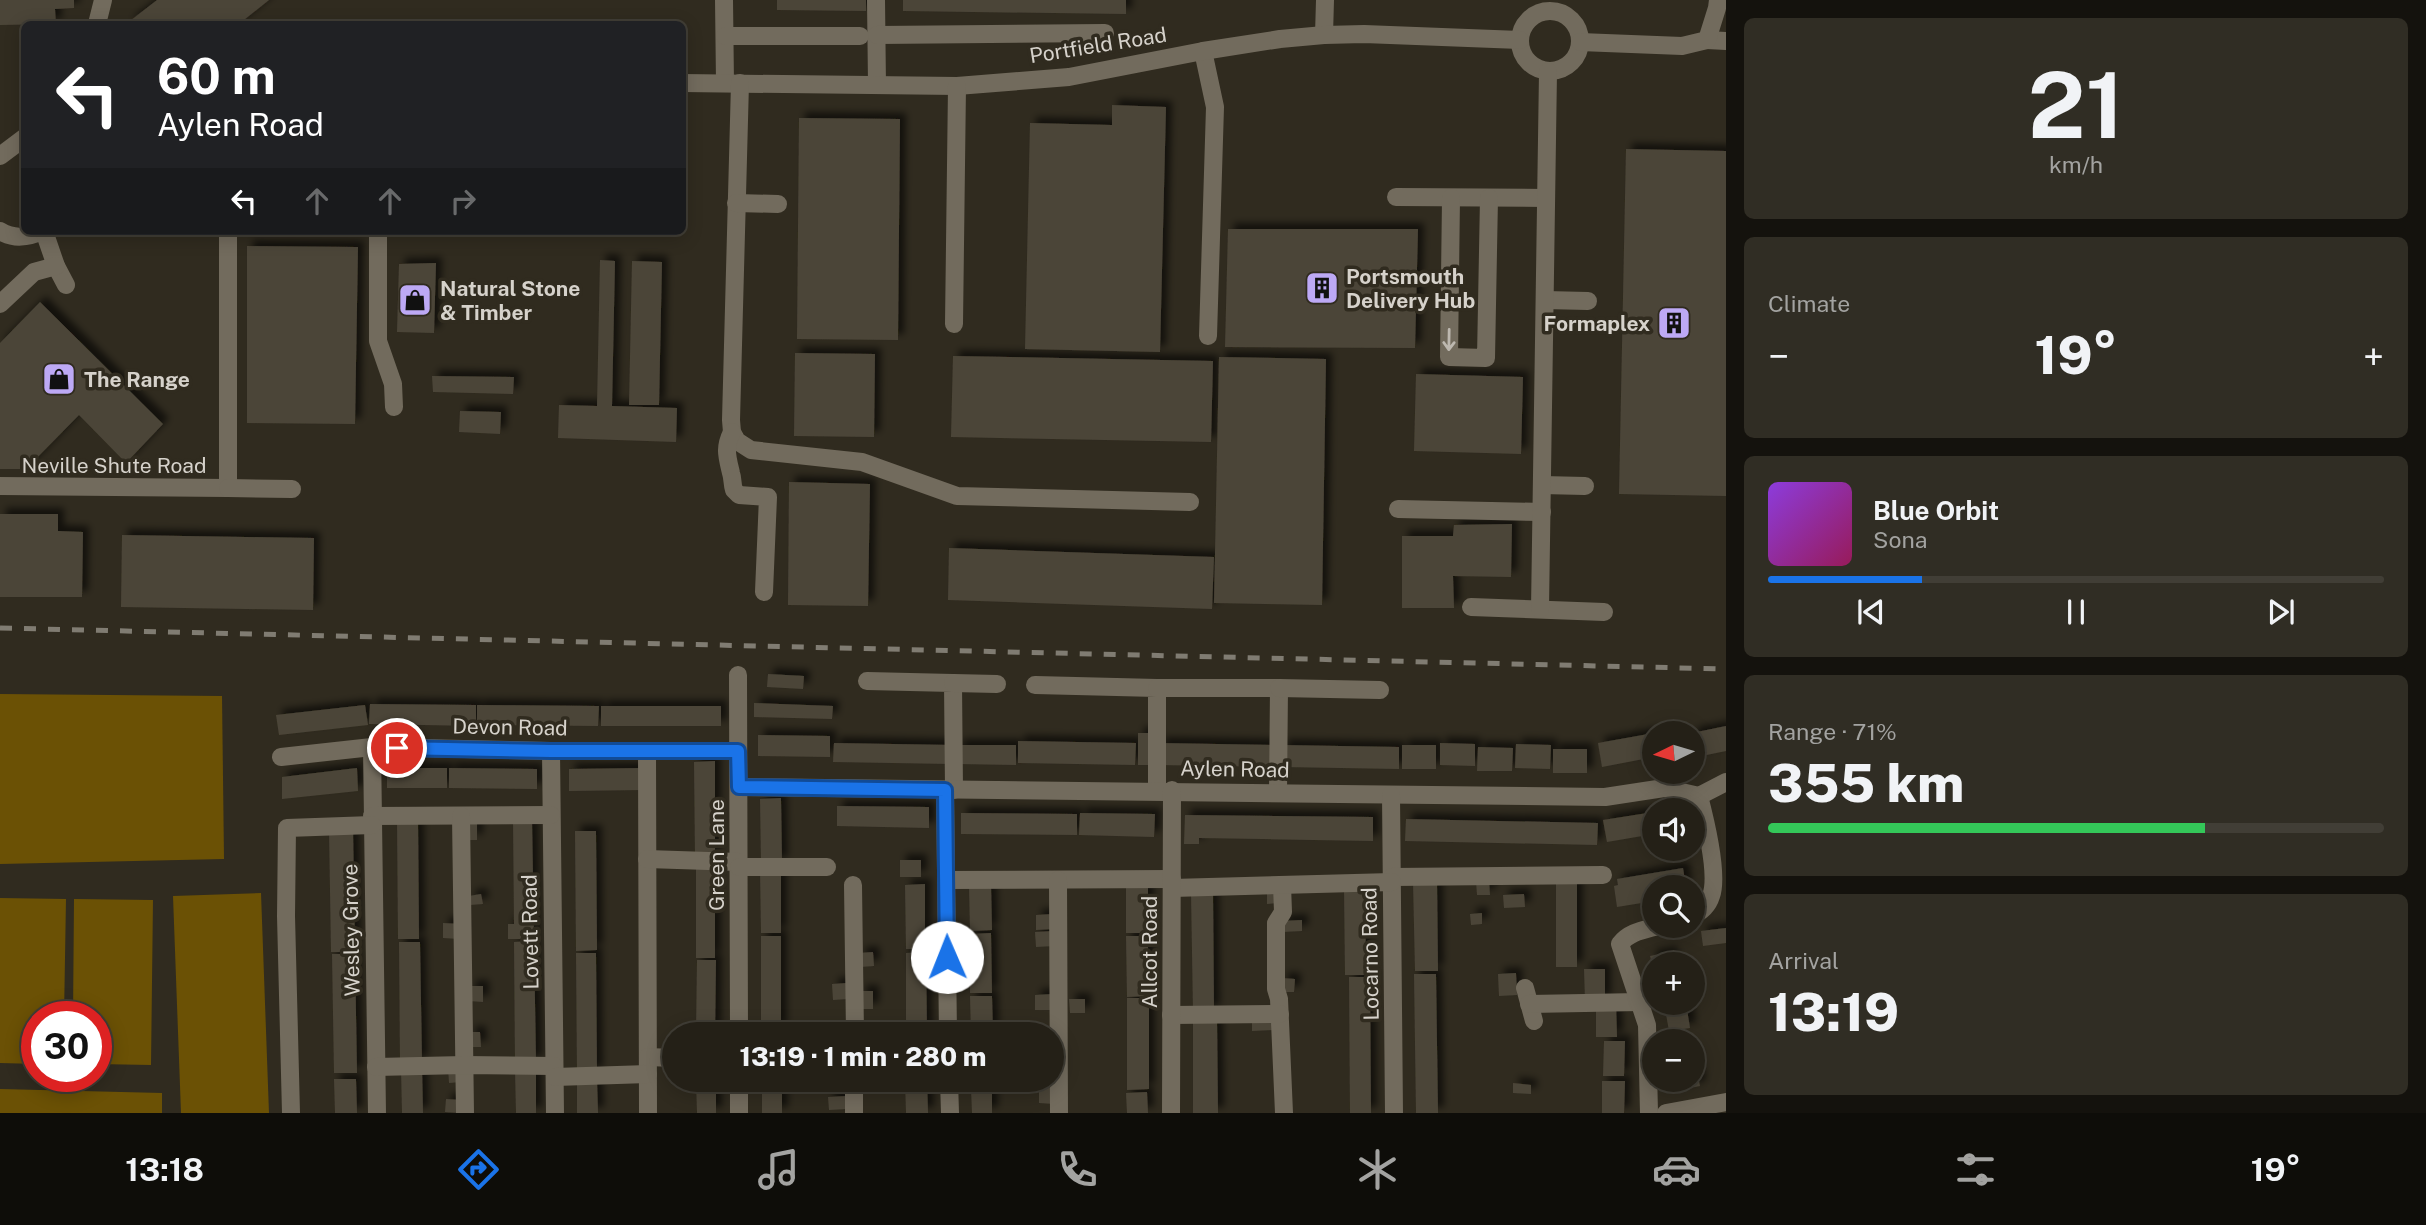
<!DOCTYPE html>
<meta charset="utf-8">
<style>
:root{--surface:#242017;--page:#302d24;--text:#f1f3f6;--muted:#a3a3a1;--line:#413e36;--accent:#1a73e8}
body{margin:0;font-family:"Public Sans",sans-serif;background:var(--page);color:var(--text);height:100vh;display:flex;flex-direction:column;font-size:26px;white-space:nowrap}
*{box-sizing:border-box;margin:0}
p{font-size:23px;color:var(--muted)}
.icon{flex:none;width:38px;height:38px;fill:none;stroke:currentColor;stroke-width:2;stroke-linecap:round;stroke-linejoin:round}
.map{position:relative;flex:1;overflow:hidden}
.sheet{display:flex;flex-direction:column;gap:18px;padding:18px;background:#14120d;width:700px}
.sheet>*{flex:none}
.hud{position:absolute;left:21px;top:21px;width:665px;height:214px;border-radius:10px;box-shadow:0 4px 18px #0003,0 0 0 2px var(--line);background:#202124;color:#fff;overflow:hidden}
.needle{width:46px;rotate:265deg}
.tools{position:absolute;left:1642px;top:721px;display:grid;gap:14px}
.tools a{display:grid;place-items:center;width:63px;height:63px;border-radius:50%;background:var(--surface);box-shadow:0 4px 18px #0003,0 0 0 2px var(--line);font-size:35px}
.speed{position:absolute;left:21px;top:1001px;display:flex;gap:14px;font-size:35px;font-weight:700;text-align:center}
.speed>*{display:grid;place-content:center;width:91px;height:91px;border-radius:50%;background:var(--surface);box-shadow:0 4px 18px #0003,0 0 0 2px var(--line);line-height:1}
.speed .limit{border:10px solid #d22;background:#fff;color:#111}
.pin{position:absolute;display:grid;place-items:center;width:60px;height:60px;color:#fff;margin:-30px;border:4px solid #fff;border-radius:50%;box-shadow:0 2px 7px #0007}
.me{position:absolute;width:77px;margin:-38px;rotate:359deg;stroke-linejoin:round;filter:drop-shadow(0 0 5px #0008)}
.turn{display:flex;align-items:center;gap:24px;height:147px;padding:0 21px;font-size:32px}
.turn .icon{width:91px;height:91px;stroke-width:2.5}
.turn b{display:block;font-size:49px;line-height:60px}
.lanes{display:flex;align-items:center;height:66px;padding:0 21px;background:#0003;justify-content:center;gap:35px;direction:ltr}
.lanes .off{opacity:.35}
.big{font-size:52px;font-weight:800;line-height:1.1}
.sheet .card{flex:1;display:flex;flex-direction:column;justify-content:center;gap:10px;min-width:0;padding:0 24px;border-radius:10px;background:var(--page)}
.sheet .dial{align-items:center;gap:0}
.dial b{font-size:91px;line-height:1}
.song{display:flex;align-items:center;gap:21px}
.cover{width:84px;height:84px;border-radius:10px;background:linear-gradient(135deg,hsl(270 70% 55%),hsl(330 70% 35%))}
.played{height:7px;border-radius:4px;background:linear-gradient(90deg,var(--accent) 25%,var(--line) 25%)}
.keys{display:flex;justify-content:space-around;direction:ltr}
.heat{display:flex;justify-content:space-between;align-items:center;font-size:38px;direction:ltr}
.charge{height:10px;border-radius:5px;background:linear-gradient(90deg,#34c759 71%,var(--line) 0)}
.trip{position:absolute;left:662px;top:1022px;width:402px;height:70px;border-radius:35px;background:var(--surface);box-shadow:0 4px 18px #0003,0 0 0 2px var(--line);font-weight:800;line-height:70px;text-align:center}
.menu{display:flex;height:112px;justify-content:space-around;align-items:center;background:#0e0d09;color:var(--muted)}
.menu .icon{width:49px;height:49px}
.menu .active{color:var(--accent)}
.menu b{font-size:32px;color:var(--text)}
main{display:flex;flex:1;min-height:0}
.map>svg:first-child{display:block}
</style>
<main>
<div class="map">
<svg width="1726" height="1113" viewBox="0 0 1726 1113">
<defs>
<filter id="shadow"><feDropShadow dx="6" dy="-6" stdDeviation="3.5" flood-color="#0009"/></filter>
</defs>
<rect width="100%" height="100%" fill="#302b1f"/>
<g fill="#6b5105">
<polygon points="0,694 222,696 224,859 0,864"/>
<polygon points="261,893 269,1113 181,1113 173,896"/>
<polygon points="0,898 66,899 64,1017 37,1017 37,1064 0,1063"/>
<polygon points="74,899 153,900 151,1065 96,1064 96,1017 73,1017"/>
<polygon points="0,1089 162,1093 162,1113 0,1113"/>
</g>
<g fill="#4b4538" filter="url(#shadow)">
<polygon points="0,0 74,0 74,8 55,9 56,24 0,25"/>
<polygon points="157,0 269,0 239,24 126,24"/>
<polygon points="777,0 866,0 866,11 777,10"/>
<polygon points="903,0 1126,0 1126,14 903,11"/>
<polygon points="1112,105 1166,107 1160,352 1025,349 1030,123 1112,125"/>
<polygon points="799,118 900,119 898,340 797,339"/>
<polygon points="1626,149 1726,151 1726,496 1619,494"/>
<polygon points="1228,229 1418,229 1415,348 1225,347"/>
<polygon points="247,246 358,247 355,424 247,423"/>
<polygon points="600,260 615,261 612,406 677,408 676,442 558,438 559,405 597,406"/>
<polygon points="632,261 662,262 659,405 629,405"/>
<polygon points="436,263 434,333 397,332 399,264"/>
<polygon points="40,302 163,424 126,463 79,415 26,469 0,469 0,343"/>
<polygon points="795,353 875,354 874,437 794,436"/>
<polygon points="953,356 1213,361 1211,442 951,437"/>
<polygon points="1219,357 1326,359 1322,605 1214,603"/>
<polygon points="1416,374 1523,377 1521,454 1414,451"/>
<polygon points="432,376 514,377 513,394 433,392"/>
<polygon points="460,411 501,412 500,434 459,432"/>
<polygon points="789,482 870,484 868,606 788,605"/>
<polygon points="0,514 58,514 58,531 83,532 82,597 0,597"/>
<polygon points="1512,524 1511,577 1453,576 1454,608 1402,608 1402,536 1453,536 1454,525"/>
<polygon points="122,535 314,538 313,610 121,607"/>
<polygon points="949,548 1214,557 1212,609 948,600"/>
<polygon points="768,674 804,676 803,689 767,687"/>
<polygon points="754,703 833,706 832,719 754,717"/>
<polygon points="370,704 476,705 476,726 369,724"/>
<polygon points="365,705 368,725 279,735 276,715"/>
<polygon points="477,705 599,706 598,726 477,725"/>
<rect x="601" y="706" width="120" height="20"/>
<polygon points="1726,726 1726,751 1692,758 1692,733"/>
<polygon points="1138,733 1155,733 1154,765 1138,765"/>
<polygon points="1654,733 1654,757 1602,767 1598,743"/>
<polygon points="758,735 830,736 830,757 758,756"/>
<polygon points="1018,741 1136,743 1135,765 1018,763"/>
<polygon points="834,743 952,745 951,764 833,762"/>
<polygon points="1159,743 1275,745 1275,767 1159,765"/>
<polygon points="1440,743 1475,744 1475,766 1440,765"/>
<polygon points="1516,744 1551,745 1550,769 1515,768"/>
<polygon points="957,745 1016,745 1016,765 957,764"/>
<polygon points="1282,745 1399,747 1399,769 1282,767"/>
<rect x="1402" y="745" width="34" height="24"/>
<polygon points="1478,747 1513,748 1512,771 1477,771"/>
<rect x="1553" y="749" width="34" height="24"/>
<polygon points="715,761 715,857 695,857 694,762"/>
<polygon points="357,768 358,791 282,799 282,777"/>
<rect x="387" y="768" width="60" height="20"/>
<polygon points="449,768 537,769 537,789 449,788"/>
<polygon points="642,768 643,790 569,791 569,769"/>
<polygon points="781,798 782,863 761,863 760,799"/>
<polygon points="837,806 929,807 929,828 837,826"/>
<polygon points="1654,812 1654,834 1607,842 1603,820"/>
<polygon points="961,813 1077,814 1077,835 961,834"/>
<polygon points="1080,813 1155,814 1154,837 1079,835"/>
<polygon points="1185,815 1373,817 1373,841 1199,838 1199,844 1184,844"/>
<polygon points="418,818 419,939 398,939 397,819"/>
<polygon points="513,819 532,819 534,939 508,939 508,924 514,924"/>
<polygon points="1406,819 1598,823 1597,845 1405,841"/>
<rect x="469" y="822" width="8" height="18"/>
<polygon points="329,829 353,829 355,952 331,952"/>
<polygon points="575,831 596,831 597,950 576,951"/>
<rect x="900" y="860" width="21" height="17"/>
<rect x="696" y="865" width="19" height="93"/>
<polygon points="1683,868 1686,887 1654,887 1654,901 1617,907 1614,886 1618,885 1617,879"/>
<polygon points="760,869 781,869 781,933 761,933"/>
<rect x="1556" y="879" width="21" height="88"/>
<polygon points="1437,880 1438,971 1415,971 1413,881"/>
<polygon points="1476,881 1489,881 1490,895 1477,895"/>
<polygon points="925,884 925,949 906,949 905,885"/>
<polygon points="969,885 991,885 992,930 970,931"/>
<polygon points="1148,887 1148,933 1126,933 1126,888"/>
<polygon points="1344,887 1365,887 1366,975 1345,975"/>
<polygon points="1277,889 1278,903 1267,904 1267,890"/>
<polygon points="1191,892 1213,892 1214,1011 1193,1012"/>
<polygon points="481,894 483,904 470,905 469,896"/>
<polygon points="1524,894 1525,907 1504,908 1503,895"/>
<polygon points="1482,913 1482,924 1471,925 1470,914"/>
<polygon points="1053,914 1053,929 1036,930 1036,915"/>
<polygon points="1302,920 1302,931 1282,932 1282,921"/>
<polygon points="443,923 460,924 459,939 443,938"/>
<polygon points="1726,928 1726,943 1703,946 1701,931"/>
<polygon points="1054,931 1054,946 1036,947 1035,932"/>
<polygon points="991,933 992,993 970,993 970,934"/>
<rect x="761" y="936" width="20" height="95"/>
<polygon points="1126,936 1148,936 1148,996 1127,997"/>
<polygon points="534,941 536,1062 515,1063 514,942"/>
<polygon points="399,942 420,942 422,1062 400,1063"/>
<polygon points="873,952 874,966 860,967 859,953"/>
<polygon points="926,952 927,1034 906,1034 906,953"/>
<polygon points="1671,952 1673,964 1652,964 1650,956"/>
<polygon points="576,953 596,953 597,1073 577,1073"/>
<polygon points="332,954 355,954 357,1073 334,1073"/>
<polygon points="697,960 716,960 715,1034 696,1034"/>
<polygon points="1584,969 1605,969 1605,1001 1585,1001"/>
<polygon points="1516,973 1517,995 1499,996 1498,974"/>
<polygon points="1414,974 1436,974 1438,1113 1416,1113"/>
<polygon points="1349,977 1370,977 1371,1113 1350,1113"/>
<polygon points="1282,978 1295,979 1294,992 1281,992"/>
<polygon points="847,983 848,999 833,1000 832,984"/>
<polygon points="470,986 483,986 483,1002 469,1001"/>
<rect x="860" y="991" width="13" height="18"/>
<polygon points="1053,994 1054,1010 1035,1010 1035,995"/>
<polygon points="970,996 992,996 993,1034 971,1034"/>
<polygon points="1127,998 1149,998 1149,1089 1127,1090"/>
<polygon points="1069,999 1085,999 1085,1013 1070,1013"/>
<polygon points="1664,1003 1686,1003 1690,1028 1669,1031"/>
<polygon points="1596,1005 1616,1005 1617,1037 1596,1037"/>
<polygon points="1272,1016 1273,1030 1252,1031 1252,1017"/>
<polygon points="1193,1017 1217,1017 1218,1113 1193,1113"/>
<polygon points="469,1032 480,1032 481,1047 470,1047"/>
<polygon points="1604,1041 1625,1041 1624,1076 1603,1076"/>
<polygon points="1692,1050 1700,1086 1679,1090 1677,1080 1692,1080"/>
<polygon points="460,1067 461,1082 449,1083 448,1068"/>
<polygon points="401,1068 422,1068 423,1113 402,1113"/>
<polygon points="515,1070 536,1070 536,1113 516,1113"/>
<polygon points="334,1079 356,1079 357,1113 335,1113"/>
<polygon points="597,1080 598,1113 577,1113 577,1081"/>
<polygon points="696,1080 716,1080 716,1113 697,1113"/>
<rect x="762" y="1080" width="20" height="33"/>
<polygon points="905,1080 927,1080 928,1113 906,1113"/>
<polygon points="972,1080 993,1080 994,1086 972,1086"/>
<polygon points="1602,1081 1625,1081 1624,1113 1602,1113"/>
<polygon points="1513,1083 1531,1085 1531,1094 1513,1093"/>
<polygon points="1039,1087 1055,1088 1054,1104 1039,1103"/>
<polygon points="971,1088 992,1088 992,1113 972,1113"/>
<polygon points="1147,1092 1148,1113 1127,1113 1126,1093"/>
<polygon points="847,1096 847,1109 829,1110 828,1097"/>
<polygon points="446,1099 461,1100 459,1113 445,1112"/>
</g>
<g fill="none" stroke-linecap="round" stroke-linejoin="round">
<g stroke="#726b5d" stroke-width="18">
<polyline points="724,0 725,83"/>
<polyline points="876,0 877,85"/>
<circle cx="1550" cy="41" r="30"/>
<polyline points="97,24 103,0"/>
<polyline points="877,35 1105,33"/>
<polyline points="1324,35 1325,0"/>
<polyline points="725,36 860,36"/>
<polyline points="1707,40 1726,41"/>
<polyline points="1580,42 1682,46 1707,40 1717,8 1718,0"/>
<polyline points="1203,51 1215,107 1208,336"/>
<polyline points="682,83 957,86 1069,77 1203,51 1280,39 1324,35 1364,34 1520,40"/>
<polyline points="740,83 731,420 732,432 737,441 751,450 862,462 957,496 1190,502"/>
<polyline points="0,156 24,138"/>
<polyline points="1396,197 1546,198"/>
<polyline points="1451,198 1449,357 1486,358 1489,198"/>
<polyline points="736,203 778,204"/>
<path d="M 0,231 C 15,240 27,237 43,231"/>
<polyline points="44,231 56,266 66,285"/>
<polyline points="378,231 378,341 393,384 394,407"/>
<polyline points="1545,300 1588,301"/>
<polyline points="0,304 34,272 56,266"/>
<polyline points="954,324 957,86"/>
<path d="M 732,432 C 724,448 727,456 731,473 C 733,479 732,484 734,490 L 739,495 L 768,497 L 764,592"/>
<polyline points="1542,485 1585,486"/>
<polyline points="0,486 228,488 228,231"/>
<polyline points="228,488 292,489"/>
<polyline points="1398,509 1542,512"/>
<polyline points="1471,607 1604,612"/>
<polyline points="1540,609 1548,72"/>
<polyline points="738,675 739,1034"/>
<polyline points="867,681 953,683 954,790"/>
<polyline points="953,683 997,684"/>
<polyline points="1035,685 1157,688 1157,790"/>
<polyline points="1157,688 1279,688 1278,793"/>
<polyline points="1279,688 1380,690"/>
<polyline points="372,747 377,1113"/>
<polyline points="551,751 555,1113"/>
<polyline points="647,751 648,1113"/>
<polyline points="281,757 372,747 551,751 738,751"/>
<polyline points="739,787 1605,797 1664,788 1699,796 1726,782"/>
<polyline points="945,790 948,1034"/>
<polyline points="1391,795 1394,1113"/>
<polyline points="372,816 551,815"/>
<polyline points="461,816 465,1113"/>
<polyline points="647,859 739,862"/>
<polyline points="739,867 827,867"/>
<polyline points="1392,877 1603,875"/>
<polyline points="946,880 1172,879"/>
<polyline points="1058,880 1059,1113"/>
<polyline points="853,885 855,1034"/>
<polyline points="1282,885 1283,912 1276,923 1276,989 1279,999 1284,1113"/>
<polyline points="1172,888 1392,882"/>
<path d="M 1692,916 C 1701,912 1708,906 1711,896 C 1719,875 1705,819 1699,796"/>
<polyline points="1525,988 1534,1021"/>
<polyline points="1529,1004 1640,1002"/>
<polyline points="1171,1015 1280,1014"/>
<polyline points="648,1057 674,1058"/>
<polyline points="376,1067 464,1065 554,1066"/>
<polyline points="555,1077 648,1074"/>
<polyline points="739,1080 739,1113"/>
<polyline points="949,1080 950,1113"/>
<polyline points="291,1113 286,916 287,828 372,825"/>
<polyline points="854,1113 854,1080"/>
<polyline points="1171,1113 1172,790"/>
<path d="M 1649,1113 L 1647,1025 L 1620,944 C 1629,932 1644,930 1658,926"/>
<polyline points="1666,1113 1726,1102"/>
</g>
<polyline stroke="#807c72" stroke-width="5" stroke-dasharray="12 12" stroke-linecap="butt" points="0,628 1726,669"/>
</g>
<defs><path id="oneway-shaft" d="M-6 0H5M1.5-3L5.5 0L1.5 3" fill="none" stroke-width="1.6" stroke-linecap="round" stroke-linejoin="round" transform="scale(1.75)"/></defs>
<use stroke="#bdb8b0" href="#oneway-shaft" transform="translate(1449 340) rotate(91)"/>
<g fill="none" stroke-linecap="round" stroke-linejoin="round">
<defs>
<polyline id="route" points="397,748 551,751 738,751 739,787 945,790 947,957"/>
</defs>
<use href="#route" stroke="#114b97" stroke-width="18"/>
<use href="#route" stroke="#1a73e8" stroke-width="12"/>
</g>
<defs>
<symbol id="building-square" viewBox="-11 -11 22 22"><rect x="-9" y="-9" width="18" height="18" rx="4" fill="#bda9f5" stroke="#302b1f"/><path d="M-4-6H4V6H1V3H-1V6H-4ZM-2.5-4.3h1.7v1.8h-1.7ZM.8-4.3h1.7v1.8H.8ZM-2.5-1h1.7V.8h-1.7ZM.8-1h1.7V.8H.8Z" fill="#111"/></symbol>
<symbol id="shop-square" viewBox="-11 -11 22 22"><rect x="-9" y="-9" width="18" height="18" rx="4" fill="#bda9f5" stroke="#302b1f"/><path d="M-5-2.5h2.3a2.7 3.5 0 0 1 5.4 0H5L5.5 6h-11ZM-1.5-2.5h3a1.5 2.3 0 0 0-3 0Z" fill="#111"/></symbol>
</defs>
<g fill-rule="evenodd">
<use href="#building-square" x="1303" y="269" width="38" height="38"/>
<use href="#shop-square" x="396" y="281" width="38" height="38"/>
<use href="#building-square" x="1655" y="304" width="38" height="38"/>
<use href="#shop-square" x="40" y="360" width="38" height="38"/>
</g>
<g text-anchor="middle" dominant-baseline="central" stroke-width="7" stroke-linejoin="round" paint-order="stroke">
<g font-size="21" fill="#d6d2cb" stroke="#302b1f">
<text transform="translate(1098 45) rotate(-9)">Portfield Road</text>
<text x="114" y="465">Neville Shute Road</text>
<text transform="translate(510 727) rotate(1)">Devon Road</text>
<text transform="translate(1235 769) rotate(1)">Aylen Road</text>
<text transform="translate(716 855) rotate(-90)">Green Lane</text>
<text transform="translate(351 930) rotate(-91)">Wesley Grove</text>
<text transform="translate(530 932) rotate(-91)">Lovett Road</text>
<text transform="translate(1149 952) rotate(-90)">Allcot Road</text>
<text transform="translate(1370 954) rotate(-91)">Locarno Road</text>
</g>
<g font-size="21" font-weight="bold" fill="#d6d2cb" stroke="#302b1f" text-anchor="start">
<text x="1346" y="276">Portsmouth<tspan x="1346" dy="24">Delivery Hub</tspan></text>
<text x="440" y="288">Natural Stone<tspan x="440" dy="24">&amp; Timber</tspan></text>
<text x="1650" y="323" text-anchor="end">Formaplex</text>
<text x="84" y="379">The Range</text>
</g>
</g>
</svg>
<div class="tools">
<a><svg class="needle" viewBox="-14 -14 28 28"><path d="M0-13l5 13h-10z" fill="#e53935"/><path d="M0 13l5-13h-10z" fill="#a3a3a1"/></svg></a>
<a><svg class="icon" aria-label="sound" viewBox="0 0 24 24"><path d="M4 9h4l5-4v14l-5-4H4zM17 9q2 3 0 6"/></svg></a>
<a><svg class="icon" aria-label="search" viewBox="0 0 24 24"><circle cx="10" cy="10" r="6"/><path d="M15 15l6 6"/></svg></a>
<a>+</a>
<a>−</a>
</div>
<div class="speed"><div class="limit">30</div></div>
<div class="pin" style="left:397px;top:748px;background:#d93025"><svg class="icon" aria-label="arrive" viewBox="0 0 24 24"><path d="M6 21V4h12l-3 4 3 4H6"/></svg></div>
<svg class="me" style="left:947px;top:957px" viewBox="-20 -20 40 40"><circle r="19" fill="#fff"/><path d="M0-13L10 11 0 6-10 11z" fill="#1a73e8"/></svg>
<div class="trip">13:19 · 1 min · 280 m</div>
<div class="hud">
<div class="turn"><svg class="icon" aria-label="left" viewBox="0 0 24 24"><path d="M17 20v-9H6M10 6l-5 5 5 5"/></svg><div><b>60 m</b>Aylen Road</div></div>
<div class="lanes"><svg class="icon" aria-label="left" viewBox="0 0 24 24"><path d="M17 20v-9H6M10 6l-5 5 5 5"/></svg><svg class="icon off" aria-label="ahead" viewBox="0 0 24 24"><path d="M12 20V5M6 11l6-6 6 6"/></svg><svg class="icon off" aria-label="ahead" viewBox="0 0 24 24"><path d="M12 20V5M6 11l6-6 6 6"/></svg><svg class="icon off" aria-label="right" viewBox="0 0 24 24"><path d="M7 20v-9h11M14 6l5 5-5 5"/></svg></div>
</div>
</div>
<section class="sheet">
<div class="card dial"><b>21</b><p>km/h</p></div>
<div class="card"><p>Climate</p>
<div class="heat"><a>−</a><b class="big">19°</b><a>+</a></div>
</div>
<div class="card">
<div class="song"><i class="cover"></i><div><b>Blue Orbit</b><p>Sona</p></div></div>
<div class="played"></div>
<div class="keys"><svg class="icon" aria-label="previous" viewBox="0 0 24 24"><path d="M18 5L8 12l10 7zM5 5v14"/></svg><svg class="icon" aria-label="pause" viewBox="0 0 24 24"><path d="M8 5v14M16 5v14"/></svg><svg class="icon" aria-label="next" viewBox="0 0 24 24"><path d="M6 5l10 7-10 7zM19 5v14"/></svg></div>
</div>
<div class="card"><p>Range · 71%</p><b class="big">355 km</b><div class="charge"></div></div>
<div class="card"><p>Arrival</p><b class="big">13:19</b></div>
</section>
</main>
<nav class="menu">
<b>13:18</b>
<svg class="icon active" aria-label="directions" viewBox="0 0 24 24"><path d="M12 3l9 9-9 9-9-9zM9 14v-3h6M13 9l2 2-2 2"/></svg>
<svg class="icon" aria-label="music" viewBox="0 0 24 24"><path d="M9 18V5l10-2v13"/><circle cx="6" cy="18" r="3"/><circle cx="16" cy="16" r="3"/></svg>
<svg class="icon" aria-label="phone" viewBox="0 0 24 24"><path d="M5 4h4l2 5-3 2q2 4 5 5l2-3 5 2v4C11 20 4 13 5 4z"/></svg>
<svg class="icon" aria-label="climate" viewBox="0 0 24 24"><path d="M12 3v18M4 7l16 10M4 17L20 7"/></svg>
<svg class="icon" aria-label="car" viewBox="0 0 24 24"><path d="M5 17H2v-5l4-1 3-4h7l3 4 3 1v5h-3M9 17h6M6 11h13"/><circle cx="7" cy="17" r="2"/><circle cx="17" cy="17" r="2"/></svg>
<svg class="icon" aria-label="filters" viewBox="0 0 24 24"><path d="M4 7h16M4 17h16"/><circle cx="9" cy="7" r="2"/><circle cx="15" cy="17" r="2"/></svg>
<b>19°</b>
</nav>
